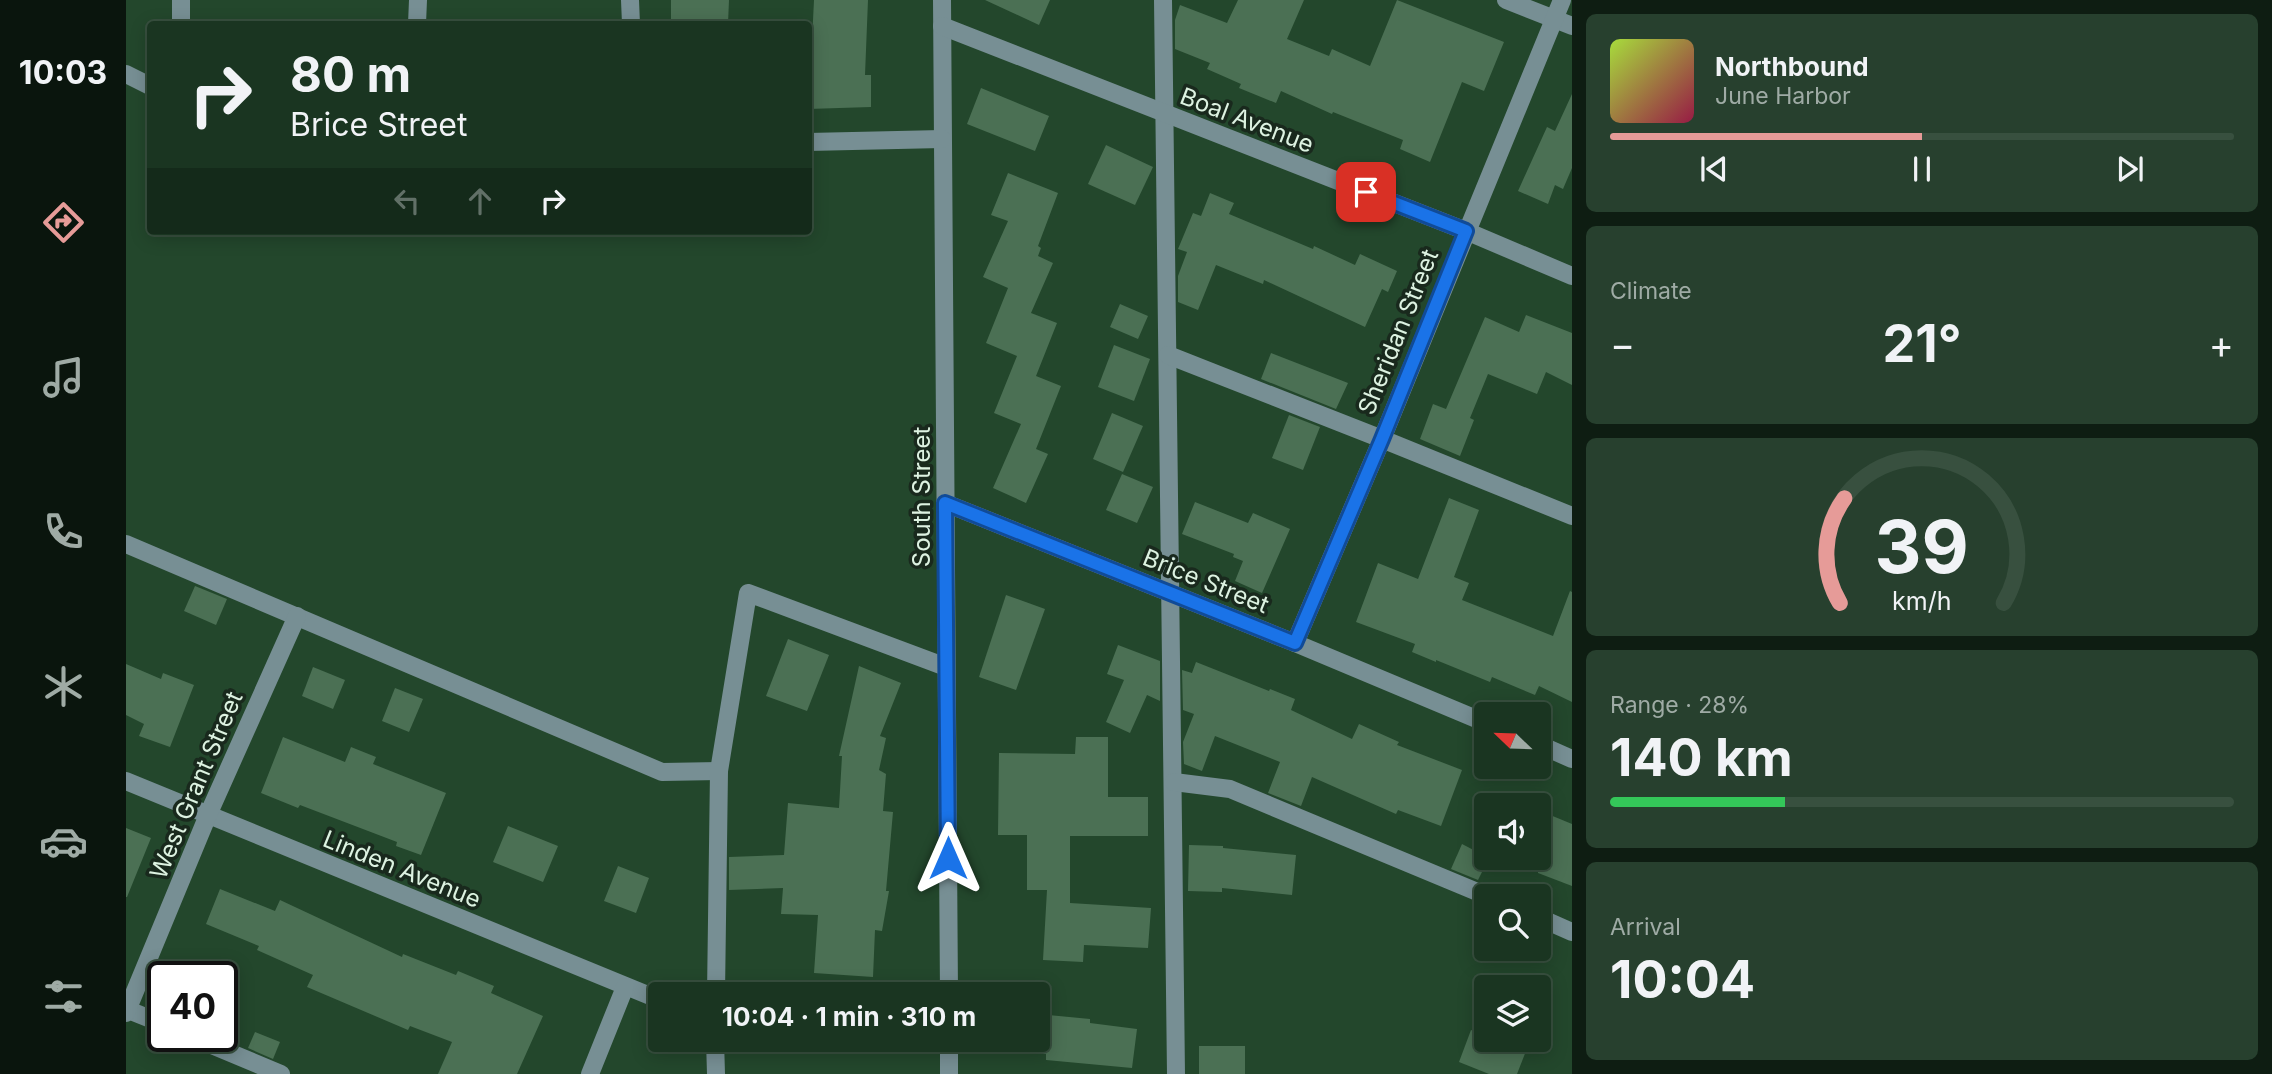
<!DOCTYPE html>
<meta charset="utf-8">
<style>
:root{--surface:#1a3521;--page:#27402e;--text:#f1f3f6;--muted:#9faba5;--line:#38503f;--accent:#e69b98}
body{margin:0;font-family:Inter,sans-serif;background:var(--page);color:var(--text);height:100vh;display:flex;flex-direction:column;font-size:26px;white-space:nowrap}
*{box-sizing:border-box;margin:0}
p{font-size:23px;color:var(--muted)}
.icon{flex:none;width:38px;height:38px;fill:none;stroke:currentColor;stroke-width:2;stroke-linecap:round;stroke-linejoin:round}
.map{position:relative;flex:1;overflow:hidden}
.drawer{display:flex;flex-direction:column;gap:14px;padding:14px;background:#0e1d12;width:700px}
.drawer>*{flex:none}
.banner{position:absolute;left:21px;top:21px;width:665px;height:214px;border-radius:7px;box-shadow:0 4px 18px #0003,0 0 0 2px var(--line);background:#1a3521;color:var(--text);overflow:hidden}
.needle{width:46px;rotate:293deg}
.fabs{position:absolute;left:1348px;top:702px;display:grid;gap:14px}
.fabs a{display:grid;place-items:center;width:77px;height:77px;border-radius:7px;background:var(--surface);box-shadow:0 4px 18px #0003,0 0 0 2px var(--line);font-size:35px}
.speed{position:absolute;left:21px;top:961px;display:flex;gap:14px;font-size:35px;font-weight:700;text-align:center}
.speed>*{display:grid;place-content:center;width:91px;height:91px;border-radius:50%;background:var(--surface);box-shadow:0 4px 18px #0003,0 0 0 2px var(--line);line-height:1}
.speed .limit{border:4px solid #111;border-radius:10px;background:#fff;color:#111}
.pin{position:absolute;display:grid;place-items:center;width:60px;height:60px;color:#fff;margin:-30px;border-radius:14px;box-shadow:0 4px 10px #0006}
.me{position:absolute;width:77px;margin:-38px;rotate:0deg;stroke-linejoin:round;filter:drop-shadow(0 0 5px #0008)}
.turn{display:flex;align-items:center;gap:24px;height:147px;padding:0 28px;font-size:32px}
.turn .icon{width:91px;height:91px;stroke-width:2.5}
.turn b{display:block;font-size:49px;line-height:60px}
.lanes{display:flex;align-items:center;height:66px;padding:0 28px;background:#0003;justify-content:center;gap:35px;direction:ltr}
.lanes .off{opacity:.35}
.big{font-size:52px;font-weight:700;line-height:1.1}
.drawer .card{flex:1;display:flex;flex-direction:column;justify-content:center;gap:10px;min-width:0;padding:0 24px;border-radius:10px;background:var(--page)}
.drawer .dial{align-items:center;gap:0}
.dial svg{height:182px;overflow:visible;fill:none;stroke:var(--line);stroke-width:7;stroke-linecap:round;text-anchor:middle}
.dial text{fill:var(--text);stroke:none}
.song{display:flex;align-items:center;gap:21px}
.cover{width:84px;height:84px;border-radius:10px;background:linear-gradient(135deg,hsl(80 70% 55%),hsl(340 70% 35%))}
.played{height:7px;border-radius:4px;background:linear-gradient(90deg,var(--accent) 50%,var(--line) 50%)}
.keys{display:flex;justify-content:space-around;direction:ltr}
.heat{display:flex;justify-content:space-between;align-items:center;font-size:38px;direction:ltr}
.charge{height:10px;border-radius:5px;background:linear-gradient(90deg,#34c759 28%,var(--line) 0)}
.trip{position:absolute;left:522px;top:982px;width:402px;height:70px;border-radius:7px;background:var(--surface);box-shadow:0 4px 18px #0003,0 0 0 2px var(--line);font-weight:700;line-height:70px;text-align:center}
main{display:flex;flex:1;min-height:0}
.tab-bar{display:flex;flex-direction:column;width:126px;justify-content:space-around;align-items:center;background:#0a150d;color:var(--muted)}
.tab-bar .icon{width:49px;height:49px}
.tab-bar .on{color:var(--accent)}
.tab-bar b{font-size:32px;color:var(--text)}
.map>svg:first-child{display:block}
</style>
<main>
<nav class="tab-bar">
<b>10:03</b>
<svg class="icon on" aria-label="directions" viewBox="0 0 24 24"><path d="M12 3l9 9-9 9-9-9zM9 14v-3h6M13 9l2 2-2 2"/></svg>
<svg class="icon" aria-label="music" viewBox="0 0 24 24"><path d="M9 18V5l10-2v13"/><circle cx="6" cy="18" r="3"/><circle cx="16" cy="16" r="3"/></svg>
<svg class="icon" aria-label="phone" viewBox="0 0 24 24"><path d="M5 4h4l2 5-3 2q2 4 5 5l2-3 5 2v4C11 20 4 13 5 4z"/></svg>
<svg class="icon" aria-label="climate" viewBox="0 0 24 24"><path d="M12 3v18M4 7l16 10M4 17L20 7"/></svg>
<svg class="icon" aria-label="car" viewBox="0 0 24 24"><path d="M5 17H2v-5l4-1 3-4h7l3 4 3 1v5h-3M9 17h6M6 11h13"/><circle cx="7" cy="17" r="2"/><circle cx="17" cy="17" r="2"/></svg>
<svg class="icon" aria-label="filters" viewBox="0 0 24 24"><path d="M4 7h16M4 17h16"/><circle cx="9" cy="7" r="2"/><circle cx="15" cy="17" r="2"/></svg>
</nav>
<div class="map">
<svg width="1446" height="1074" viewBox="0 0 1446 1074">
<rect width="100%" height="100%" fill="#23472c"/>
<g fill="#4b7054">
<polygon points="545,0 603,0 602,24 545,24"/>
<polygon points="688,0 742,0 739,75 745,75 745,107 682,109 682,61 685,61"/>
<polygon points="859,0 924,0 913,25"/>
<polygon points="1112,0 1178,0 1161,39 1203,56 1206,49 1244,66 1271,0 1378,42 1358,91 1336,82 1304,162 1274,149 1277,140 1207,112 1206,114 1155,91 1150,103 1113,88 1115,84 1081,69 1084,63 1049,49 1049,20 1054,5 1101,23"/>
<polygon points="855,88 923,116 909,151 841,124"/>
<polygon points="1446,94 1446,168 1437,189 1429,185 1422,204 1392,191 1421,127 1429,131"/>
<polygon points="980,145 1027,167 1009,205 962,184"/>
<polygon points="882,173 932,193 912,246 915,248 912,256 927,263 905,313 931,323 910,376 935,386 910,449 922,454 900,503 867,488 895,424 868,413 891,356 860,343 882,288 857,277 882,221 865,215"/>
<polygon points="1084,193 1108,203 1103,214 1187,249 1188,246 1229,265 1234,254 1271,271 1262,292 1256,289 1239,327 1138,280 1137,284 1090,265 1072,310 1052,302 1052,276 1061,252 1052,249 1067,213 1075,216"/>
<polygon points="994,304 1022,316 1012,339 984,327"/>
<polygon points="1400,315 1446,333 1446,385 1420,372 1411,394 1362,374 1344,418 1348,420 1334,456 1294,439 1307,404 1320,409 1359,317 1393,332"/>
<polygon points="988,345 1024,359 1008,401 972,387"/>
<polygon points="1145,353 1222,383 1210,409 1135,379"/>
<polygon points="986,413 1017,426 997,472 967,459"/>
<polygon points="1163,415 1194,427 1177,470 1146,458"/>
<polygon points="996,474 1027,487 1011,523 980,510"/>
<polygon points="1323,498 1353,510 1328,577 1343,583 1336,600 1427,636 1444,591 1446,592 1446,702 1413,686 1409,695 1366,677 1364,682 1310,660 1310,662 1286,652 1289,644 1230,622 1252,563 1292,579"/>
<polygon points="1069,502 1122,523 1127,513 1164,529 1136,593 1109,581 1117,561 1107,557 1108,554 1056,534"/>
<polygon points="69,586 101,599 90,625 58,611"/>
<polygon points="880,595 919,609 890,690 853,677"/>
<polygon points="662,639 703,655 681,711 640,696"/>
<polygon points="992,645 1034,661 1034,701 1021,695 1004,733 980,722 998,680 981,674"/>
<polygon points="1070,662 1143,691 1144,689 1169,699 1165,710 1226,739 1233,724 1273,742 1271,745 1336,770 1315,826 1272,810 1270,814 1186,777 1175,806 1142,793 1154,762 1089,736 1076,771 1058,764 1057,742 1068,714 1057,710 1056,670 1066,673"/>
<polygon points="0,664 35,679 37,673 68,685 44,747 13,736 18,724 0,715"/>
<polygon points="733,666 775,683 754,736 760,738 753,770 760,774 757,811 767,812 760,891 763,891 756,931 749,930 747,977 688,973 692,915 655,914 657,888 603,890 603,857 658,855 662,803 713,808 716,756 713,756"/>
<polygon points="187,667 219,680 207,709 176,696"/>
<polygon points="269,688 297,699 283,732 256,721"/>
<polygon points="157,737 219,762 225,747 250,757 247,764 320,793 295,855 270,846 271,842 174,805 172,808 135,793"/>
<polygon points="950,737 982,737 982,797 1022,797 1022,836 944,836 944,903 1025,908 1022,948 958,945 957,962 917,960 921,890 901,890 901,835 872,835 873,753 949,754"/>
<polygon points="1412,810 1446,824 1446,886 1412,873"/>
<polygon points="382,826 432,846 417,882 367,862"/>
<polygon points="0,828 25,838 1,897 0,897"/>
<polygon points="1336,844 1363,858 1352,880 1325,869"/>
<polygon points="1063,845 1097,846 1097,848 1170,855 1166,895 1096,888 1096,892 1062,891"/>
<polygon points="492,866 523,878 510,913 478,901"/>
<polygon points="94,889 149,911 154,900 276,957 277,954 330,975 332,971 368,986 365,993 417,1016 391,1074 312,1074 326,1042 284,1026 282,1030 181,987 187,975 131,950 133,946 80,924"/>
<polygon points="912,1014 964,1019 964,1023 1011,1029 1006,1068 920,1060 920,1054 912,1054"/>
<polygon points="1345,1030 1360,1036 1360,1040 1370,1040 1400,1051 1391,1074 1363,1074 1333,1062"/>
<polygon points="129,1032 154,1042 147,1059 122,1048"/>
<rect x="1073" y="1046" width="46" height="28"/>
</g>
<g fill="none" stroke-linecap="round" stroke-linejoin="round">
<g stroke="#778f94" stroke-width="18">
<polyline points="504,0 505,24"/>
<polyline points="816,0 823,994"/>
<polyline points="1037,0 1050,1074"/>
<polyline points="1380,0 1446,26"/>
<polyline points="55,24 55,0"/>
<polyline points="291,24 292,0"/>
<polyline points="816,26 1340,231 1446,276"/>
<polyline points="0,74 24,86"/>
<polyline points="682,142 816,139"/>
<polyline points="1042,355 1256,439 1446,516"/>
<polyline points="819,503 1169,643 1360,723"/>
<polyline points="0,544 536,772 593,771"/>
<polyline points="1169,643 1256,439 1436,0"/>
<polyline points="1412,744 1446,759"/>
<polyline points="0,781 534,1000"/>
<polyline points="1048,782 1104,789 1361,896"/>
<polyline points="1412,917 1446,932"/>
<polyline points="590,994 593,771 622,593 820,667"/>
<polyline points="0,1009 37,1024"/>
<polyline points="0,1013 82,815 171,616"/>
<polyline points="64,1036 155,1074"/>
<polyline points="589,1040 590,1074"/>
<polyline points="823,1040 823,1074"/>
<polyline points="464,1074 499,987"/>
</g>
</g>
<g fill="none" stroke-linecap="round" stroke-linejoin="round">
<defs>
<polyline id="route" points="822,858 819,503 1169,643 1256,439 1340,231 1240,192"/>
</defs>
<use href="#route" stroke="#114b97" stroke-width="18"/>
<use href="#route" stroke="#1a73e8" stroke-width="12"/>
</g>
<g text-anchor="middle" dominant-baseline="central" stroke-width="7" stroke-linejoin="round" paint-order="stroke">
<g font-size="24" fill="#ddf2e1" stroke="#19291d">
<text transform="translate(1121 120) rotate(21)">Boal Avenue</text>
<text transform="translate(1272 332) rotate(-68)">Sheridan Street</text>
<text transform="translate(795 497) rotate(-90)">South Street</text>
<text transform="translate(1080 581) rotate(22)">Brice Street</text>
<text transform="translate(70 785) rotate(-67)">West Grant Street</text>
<text transform="translate(276 869) rotate(22)">Linden Avenue</text>
</g>
</g>
</svg>
<div class="fabs">
<a><svg class="needle" viewBox="-14 -14 28 28"><path d="M0-13l5 13h-10z" fill="#e53935"/><path d="M0 13l5-13h-10z" fill="#9faba5"/></svg></a>
<a><svg class="icon" aria-label="sound" viewBox="0 0 24 24"><path d="M4 9h4l5-4v14l-5-4H4zM17 9q2 3 0 6"/></svg></a>
<a><svg class="icon" aria-label="search" viewBox="0 0 24 24"><circle cx="10" cy="10" r="6"/><path d="M15 15l6 6"/></svg></a>
<a><svg class="icon" aria-label="layers" viewBox="0 0 24 24"><path d="M12 4l9 5-9 5-9-5zM3 14l9 5 9-5"/></svg></a>
</div>
<div class="speed"><div class="limit">40</div></div>
<div class="pin" style="left:1240px;top:192px;background:#d93025"><svg class="icon" aria-label="arrive" viewBox="0 0 24 24"><path d="M6 21V4h12l-3 4 3 4H6"/></svg></div>
<svg class="me" style="left:822px;top:858px" viewBox="-20 -20 40 40"><path d="M0-17L14 15 0 8-14 15z" fill="#1a73e8" stroke="#fff" stroke-width="4"/></svg>
<div class="trip">10:04 · 1 min · 310 m</div>
<div class="banner">
<div class="turn"><svg class="icon" aria-label="right" viewBox="0 0 24 24"><path d="M7 20v-9h11M14 6l5 5-5 5"/></svg><div><b>80 m</b>Brice Street</div></div>
<div class="lanes"><svg class="icon off" aria-label="left" viewBox="0 0 24 24"><path d="M17 20v-9H6M10 6l-5 5 5 5"/></svg><svg class="icon off" aria-label="ahead" viewBox="0 0 24 24"><path d="M12 20V5M6 11l6-6 6 6"/></svg><svg class="icon" aria-label="right" viewBox="0 0 24 24"><path d="M7 20v-9h11M14 6l5 5-5 5"/></svg></div>
</div>
</div>
<section class="drawer">
<div class="card">
<div class="song"><i class="cover"></i><div><b>Northbound</b><p>June Harbor</p></div></div>
<div class="played"></div>
<div class="keys"><svg class="icon" aria-label="previous" viewBox="0 0 24 24"><path d="M18 5L8 12l10 7zM5 5v14"/></svg><svg class="icon" aria-label="pause" viewBox="0 0 24 24"><path d="M8 5v14M16 5v14"/></svg><svg class="icon" aria-label="next" viewBox="0 0 24 24"><path d="M6 5l10 7-10 7zM19 5v14"/></svg></div>
</div>
<div class="card"><p>Climate</p>
<div class="heat"><a>−</a><b class="big">21°</b><a>+</a></div>
</div>
<div class="card dial"><svg viewBox="0 0 100 80">
<path d="M14 69A42 42 0 1 1 86 69"/>
<path d="M14 69A42 42 0 0 1 16 23" stroke="#e69b98"/>
<text x="50" y="56" font-size="32" font-weight="700">39</text>
<text x="50" y="72" font-size="11">km/h</text>
</svg></div>
<div class="card"><p>Range · 28%</p><b class="big">140 km</b><div class="charge"></div></div>
<div class="card"><p>Arrival</p><b class="big">10:04</b></div>
</section>
</main>
